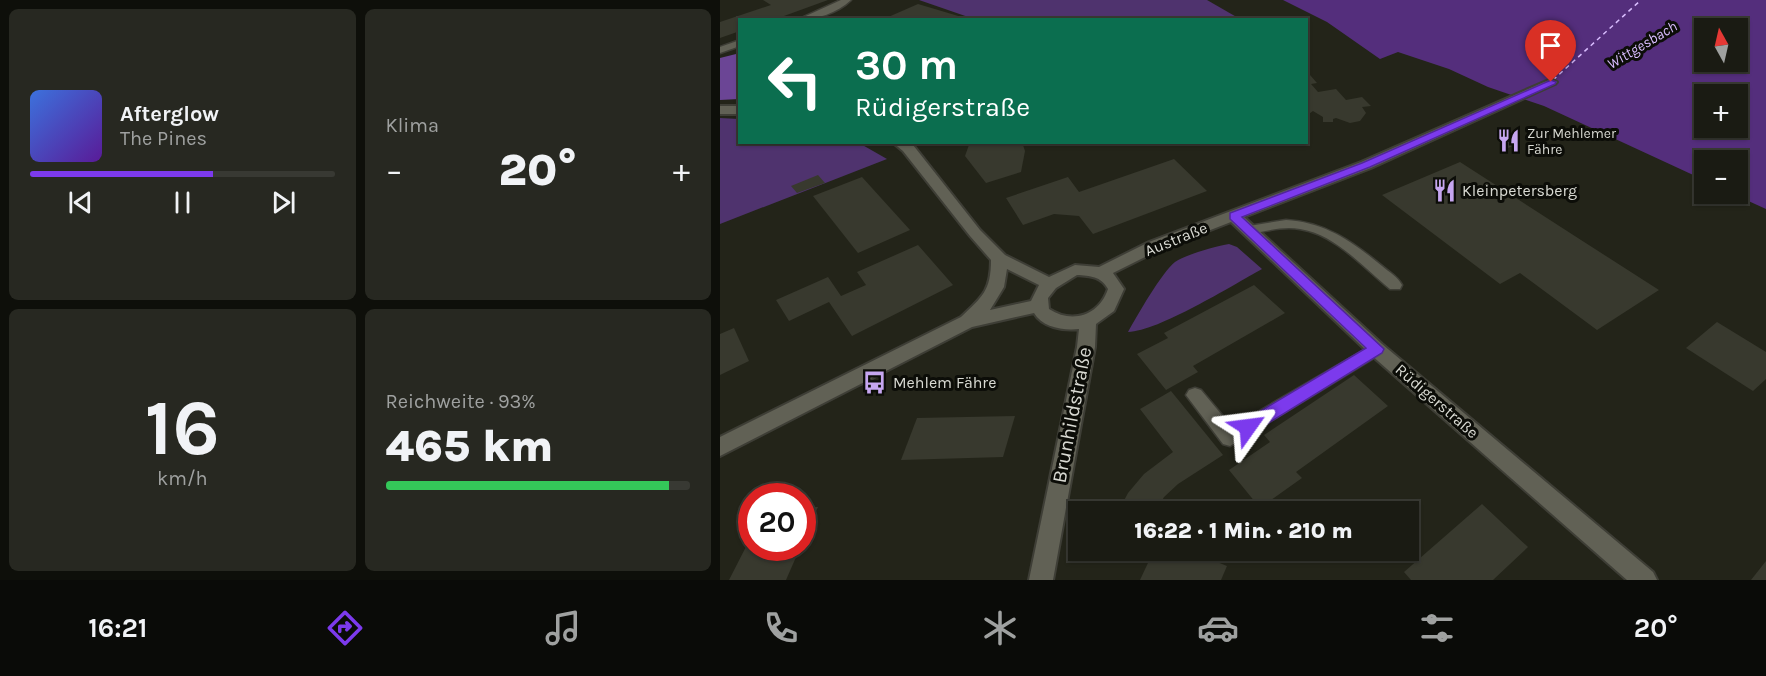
<!DOCTYPE html>
<html lang="de">
<meta charset="utf-8">
<style>
:root{--surface:#1a1b13;--page:#272821;--text:#f1f3f6;--muted:#9fa1a0;--line:#383933;--accent:#7c3aed}
body{margin:0;font-family:Karla,sans-serif;background:var(--page);color:var(--text);height:100vh;display:flex;flex-direction:column;font-size:22px;white-space:nowrap}
*{box-sizing:border-box;margin:0}
p{font-size:20px;color:var(--muted)}
.icon{flex:none;width:33px;height:33px;fill:none;stroke:currentColor;stroke-width:2;stroke-linecap:round;stroke-linejoin:round}
.map{position:relative;flex:1;overflow:hidden}
.details{display:flex;flex-direction:column;gap:9px;padding:9px;background:#0e0f0a;width:720px}
.details>*{flex:none}
.banner{position:absolute;left:18px;top:18px;width:570px;height:126px;border-radius:0px;box-shadow:0 2px 4px #0004,0 0 0 2px var(--line);background:#0b6e4f;color:#fff;overflow:hidden}
.needle{width:39px;rotate:352deg}
.controls{position:absolute;left:974px;top:18px;display:grid;gap:12px}
.controls a{display:grid;place-items:center;width:54px;height:54px;border-radius:0px;background:var(--surface);box-shadow:0 2px 4px #0004,0 0 0 2px var(--line);font-size:30px}
.speed{position:absolute;left:18px;top:483px;display:flex;gap:12px;font-size:30px;font-weight:700;text-align:center}
.speed>*{display:grid;place-content:center;width:78px;height:78px;border-radius:50%;background:var(--surface);box-shadow:0 2px 4px #0004,0 0 0 2px var(--line);line-height:1}
.speed .limit{border:9px solid #d22;background:#fff;color:#111}
.pin{position:absolute;display:grid;place-items:center;width:51px;height:51px;color:#fff;margin:-62px -26px;border-radius:50% 50% 50% 0;rotate:-45deg;box-shadow:0 0 6px #0007}
.pin .icon{rotate:45deg}
.me{position:absolute;width:66px;margin:-33px;rotate:59deg;stroke-linejoin:round;filter:drop-shadow(0 0 4px #0008)}
.turn{display:flex;align-items:center;gap:21px;height:126px;padding:0 18px;font-size:27px}
.turn .icon{width:78px;height:78px;stroke-width:2.5}
.turn b{display:block;font-size:42px;line-height:51px}
.big{font-size:45px;font-weight:800;line-height:1.1}
.details .card{flex:1;display:flex;flex-direction:column;justify-content:center;gap:9px;min-width:0;padding:0 21px;border-radius:9px;background:var(--page)}
.details .dial{align-items:center;gap:0}
.dial b{font-size:78px;line-height:1}
.song{display:flex;align-items:center;gap:18px}
.cover{width:72px;height:72px;border-radius:9px;background:linear-gradient(135deg,hsl(220 70% 55%),hsl(270 70% 35%))}
.played{height:6px;border-radius:3px;background:linear-gradient(90deg,var(--accent) 60%,var(--line) 60%)}
.keys{display:flex;justify-content:space-around;direction:ltr}
.heat{display:flex;justify-content:space-between;align-items:center;font-size:33px;direction:ltr}
.charge{height:9px;border-radius:4px;background:linear-gradient(90deg,#34c759 93%,var(--line) 0)}
.details .tiles{flex:1;display:grid;gap:9px;grid-template-columns:repeat(2,1fr)}
.trip{position:absolute;left:348px;top:501px;width:351px;height:60px;border-radius:0px;background:var(--surface);box-shadow:0 2px 4px #0004,0 0 0 2px var(--line);font-weight:800;line-height:60px;text-align:center}
.menu{display:flex;height:96px;justify-content:space-around;align-items:center;background:#0a0b08;color:var(--muted)}
.menu .icon{width:42px;height:42px}
.menu .on{color:var(--accent)}
.menu b{font-size:27px;color:var(--text)}
main{display:flex;flex:1;min-height:0}
.map>svg:first-child{display:block}
</style>
<main>
<section class="details">
<div class="tiles">
<div class="card">
<div class="song"><i class="cover"></i><div><b>Afterglow</b><p>The Pines</p></div></div>
<div class="played"></div>
<div class="keys"><svg class="icon" aria-label="previous" viewBox="0 0 24 24"><path d="M18 5L8 12l10 7zM5 5v14"/></svg><svg class="icon" aria-label="pause" viewBox="0 0 24 24"><path d="M8 5v14M16 5v14"/></svg><svg class="icon" aria-label="next" viewBox="0 0 24 24"><path d="M6 5l10 7-10 7zM19 5v14"/></svg></div>
</div>
<div class="card"><p>Klima</p>
<div class="heat"><a>−</a><b class="big">20°</b><a>+</a></div>
</div>
<div class="card dial"><b>16</b><p>km/h</p></div>
<div class="card"><p>Reichweite · 93%</p><b class="big">465 km</b><div class="charge"></div></div>
</div>
</section>
<div class="map">
<svg width="1046" height="580" viewBox="0 0 1046 580">
<rect width="100%" height="100%" fill="#232419"/>
<g fill="#4f336e">
<polygon points="199,0 487,0 520,19 254,19"/>
<polygon points="0,118 19,119 20,142 139,143 167,159 0,224"/>
<path d="M 509,244 L 517,247 L 542,269 C 511,286 439,331 408,332 C 417,316 442,272 455,262 C 465,255 496,246 509,244 Z"/>
</g>
<polygon fill="#6b4595" points="20,53 19,99 0,100 0,58"/>
<path fill="#542e7c" fill-rule="evenodd" d="M 563,0 L 1046,0 L 1046,209 L 1013,194 L 1017,194 L 1017,160 L 984,160 L 984,180 L 824,106 L 768,87 L 729,69 L 678,52 L 660,59 L 607,22 ZM 984,28 L 1017,28 L 1017,62 L 984,62 ZM 984,94 L 1017,94 L 1017,128 L 984,128 Z"/>
<g fill="none" stroke-linecap="round" stroke-linejoin="round">
<polyline stroke="#d8bcfe" stroke-width="1.5" stroke-dasharray="4.5 4" stroke-linecap="butt" points="833,80 921,0"/>
</g>
<g fill="#38392e">
<polygon points="43,0 108,0 53,20 20,20 20,31 0,38 0,22 51,5"/>
<polygon points="198,4 245,18 241,20 166,18"/>
<polygon points="586,75 590,75 597,83 591,84 598,92 616,89 626,100 642,97 651,106 642,107 646,113 640,121 630,123 616,118 613,119 613,122 603,122 603,117 593,111 586,116"/>
<polygon points="789,139 798,144 788,148 780,144"/>
<polygon points="250,142 302,142 305,151 301,172 266,183 245,156"/>
<polygon points="454,159 487,191 373,234 359,216 334,214 303,225 286,198 348,177 359,192"/>
<polygon points="740,162 861,240 939,290 877,330 800,273 780,284 662,195"/>
<polygon points="98,175 105,183 77,193 71,186"/>
<polygon points="142,177 190,230 138,253 93,196"/>
<polygon points="198,245 233,285 132,336 109,302 69,321 56,300 108,277 121,296 146,285 137,272"/>
<polygon points="534,285 565,313 473,366 478,372 446,390 417,354 448,338 444,333"/>
<polygon points="997,322 1046,352 1046,379 1033,391 966,348"/>
<polygon points="14,328 29,361 0,375 0,334"/>
<polygon points="634,375 668,406 576,472 582,478 540,508 509,470 550,442 544,435"/>
<polygon points="451,391 503,455 458,484 444,497 436,512 398,512 408,493 424,474 453,452 420,409"/>
<polygon points="295,416 283,457 181,460 197,418"/>
<polygon points="762,504 808,547 773,580 691,580 684,572"/>
<polygon points="82,507 98,507 82,542"/>
<polygon points="32,535 32,548 80,548 66,580 9,580"/>
<polygon points="434,550 468,550 507,566 501,580 420,580"/>
<polygon points="1046,561 1046,580 1031,580"/>
</g>
<g fill="none" stroke-linecap="round" stroke-linejoin="round">
<defs>
<g id="service">
<path d="M 121,0 L 131,0 C 118,13 95,20 77,20 Z"/>
<polygon points="20,40 20,46 0,53 0,47"/>
<path d="M 566,220 C 605,222 633,242 662,266 C 669,272 678,277 682,285 L 680,289 L 670,289 C 644,268 615,234 580,229 C 563,226 546,231 529,234 L 522,230 L 529,226 Z"/>
<polygon points="656,343 662,345 664,349 662,353 510,446 503,444 466,395 469,390 475,388 481,390 512,427"/>
</g>
<g id="minor">
<path d="M 831,79 L 837,82 L 835,84 L 651,168 L 524,217 L 662,344 L 933,572 L 937,580 L 907,580 L 650,354 L 511,222 L 439,250 L 393,273 L 404,289 L 394,311 L 376,324 L 375,347 L 333,580 L 309,580 L 357,347 L 359,329 C 343,331 322,327 314,313 L 252,327 L 0,456 L 0,437 L 241,317 C 262,297 271,291 271,260 L 250,236 L 183,151 L 172,142 L 188,142 L 193,145 L 260,230 L 285,255 L 329,277 L 355,265 L 379,267 L 429,242 L 641,162 ZM 287,269 L 319,285 L 311,301 L 270,310 L 284,287 ZM 357,275 C 370,276 381,276 388,289 C 379,316 352,324 329,309 L 328,298 L 336,288 Z"/>
<rect x="0" y="106" width="20" height="8"/>
</g>
</defs>
<use href="#service" stroke="#3e3e36" stroke-width="3"/>
<use href="#minor" stroke="#3e3e36" stroke-width="4"/>
<use href="#service" fill="#616155" fill-rule="evenodd"/>
<use href="#minor" fill="#616155" fill-rule="evenodd"/>
</g>
<polygon fill="#7c3aed" stroke="#51269a" stroke-width="1.5" points="831,80 836,82 835,84 650,167 522,217 664,349 662,353 534,432 528,434 522,432 520,427 522,422 646,348 510,219 510,213 642,163"/>
<defs>
<symbol id="restaurant-bare" viewBox="-9 -9 18 18"><path d="M-5-6h1v4h1v-4h1v4h1v-4h1v5L-1.5 .5V6h-2V.5L-5-1ZM5-6V6H3V1.5H1.5Q1.5-4 5-6Z" fill="#c6a6f0" stroke="#0c0d08" stroke-width="2.5" paint-order="stroke"/></symbol>
<symbol id="bus-bare" viewBox="-9 -9 18 18"><path d="M-5-6H5V4H4V6H2V4H-2V6H-4V4H-5ZM-3.5-4V0h7V-4ZM-3.5 1.2v1.5H-2V1.2ZM2 1.2v1.5H3.5V1.2Z" fill="#c6a6f0" stroke="#0c0d08" stroke-width="2.5" paint-order="stroke"/></symbol>
</defs>
<g fill-rule="evenodd">
<use href="#restaurant-bare" x="772" y="124" width="33" height="33"/>
<use href="#restaurant-bare" x="708" y="174" width="33" height="33"/>
<use href="#bus-bare" x="138" y="366" width="33" height="33"/>
</g>
<g text-anchor="middle" dominant-baseline="central" stroke-width="6" stroke-linejoin="round" paint-order="stroke">
<g font-size="14" fill="#d9dad3" stroke="#0c0d08" text-anchor="start">
<text x="807" y="133">Zur Mehlemer<tspan x="807" dy="16">Fähre</tspan></text>
</g>
<g font-size="15" font-style="italic" fill="#d8bcfe" stroke="#0c0d08">
<text transform="translate(922 45) rotate(-31)">Wittgesbach</text>
</g>
<g font-size="16" fill="#d9dad3" stroke="#0c0d08" text-anchor="start">
<text x="742" y="190">Kleinpetersberg</text>
<text x="173" y="382">Mehlem Fähre</text>
</g>
<g font-size="16" fill="#d9dad3" stroke="#0c0d08">
<text transform="translate(456 239) rotate(-22)">Austraße</text>
<text transform="translate(717 401) rotate(41)">Rüdigerstraße</text>
</g>
<g font-size="20" fill="#d9dad3" stroke="#0c0d08">
<text transform="translate(352 415) rotate(-79)">Brunhildstraße</text>
</g>
</g>
</svg>
<div class="controls">
<a><svg class="needle" viewBox="-14 -14 28 28"><path d="M0-13l5 13h-10z" fill="#e53935"/><path d="M0 13l5-13h-10z" fill="#9fa1a0"/></svg></a>
<a>+</a>
<a>−</a>
</div>
<div class="speed"><div class="limit">20</div></div>
<div class="pin" style="left:831px;top:82px;background:#d93025"><svg class="icon" aria-label="arrive" viewBox="0 0 24 24"><path d="M6 21V4h12l-3 4 3 4H6"/></svg></div>
<svg class="me" style="left:528px;top:427px" viewBox="-20 -20 40 40"><path d="M0-17L14 15 0 8-14 15z" fill="#7c3aed" stroke="#fff" stroke-width="4"/></svg>
<div class="trip">16:22 · 1 Min. · 210 m</div>
<div class="banner">
<div class="turn"><svg class="icon" aria-label="left" viewBox="0 0 24 24"><path d="M17 20v-9H6M10 6l-5 5 5 5"/></svg><div><b>30 m</b>Rüdigerstraße</div></div>
</div>
</div>
</main>
<nav class="menu">
<b>16:21</b>
<svg class="icon on" aria-label="directions" viewBox="0 0 24 24"><path d="M12 3l9 9-9 9-9-9zM9 14v-3h6M13 9l2 2-2 2"/></svg>
<svg class="icon" aria-label="music" viewBox="0 0 24 24"><path d="M9 18V5l10-2v13"/><circle cx="6" cy="18" r="3"/><circle cx="16" cy="16" r="3"/></svg>
<svg class="icon" aria-label="phone" viewBox="0 0 24 24"><path d="M5 4h4l2 5-3 2q2 4 5 5l2-3 5 2v4C11 20 4 13 5 4z"/></svg>
<svg class="icon" aria-label="climate" viewBox="0 0 24 24"><path d="M12 3v18M4 7l16 10M4 17L20 7"/></svg>
<svg class="icon" aria-label="car" viewBox="0 0 24 24"><path d="M5 17H2v-5l4-1 3-4h7l3 4 3 1v5h-3M9 17h6M6 11h13"/><circle cx="7" cy="17" r="2"/><circle cx="17" cy="17" r="2"/></svg>
<svg class="icon" aria-label="filters" viewBox="0 0 24 24"><path d="M4 7h16M4 17h16"/><circle cx="9" cy="7" r="2"/><circle cx="15" cy="17" r="2"/></svg>
<b>20°</b>
</nav>
